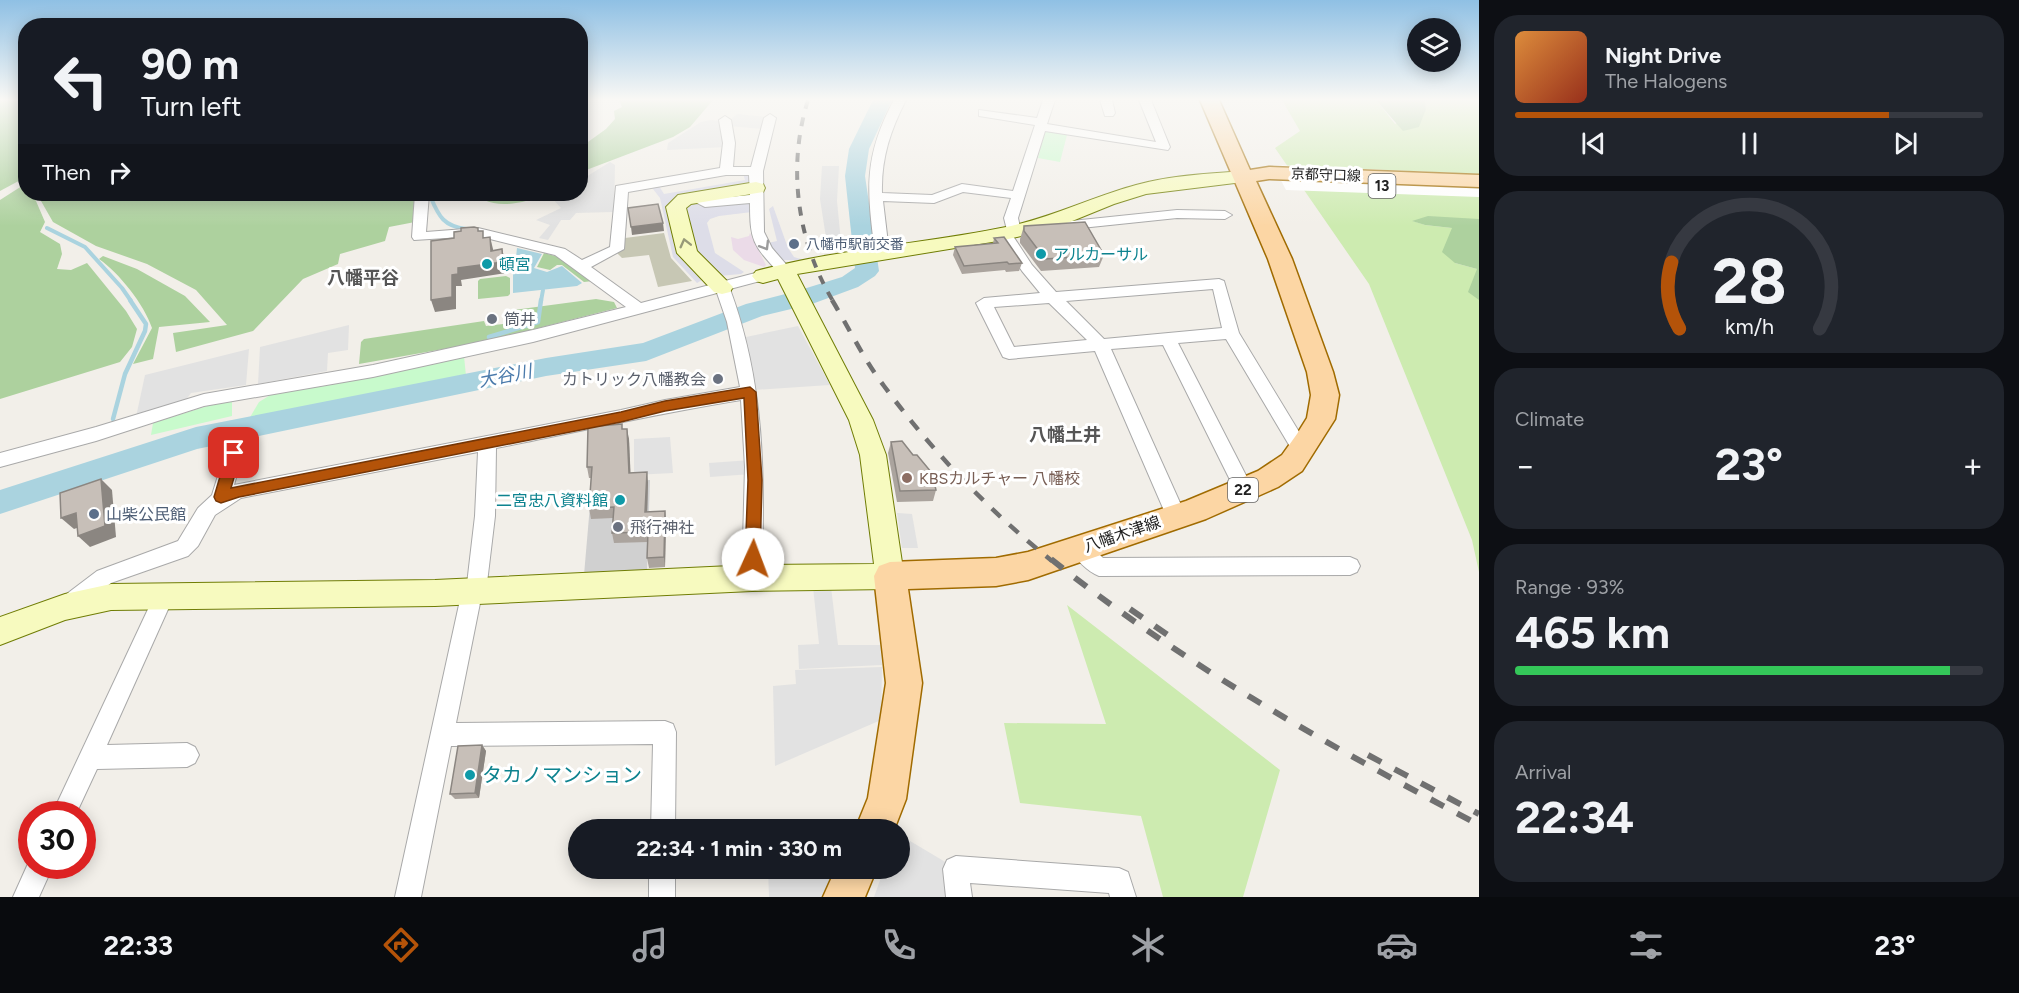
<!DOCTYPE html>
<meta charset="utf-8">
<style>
:root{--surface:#171b24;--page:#20242c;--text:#f1f3f6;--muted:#9ea1a6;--line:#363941;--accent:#b45309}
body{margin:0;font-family:Figtree,"Noto Sans JP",sans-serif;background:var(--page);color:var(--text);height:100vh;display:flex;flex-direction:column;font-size:22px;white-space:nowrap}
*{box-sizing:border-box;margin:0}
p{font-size:20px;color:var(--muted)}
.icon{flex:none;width:33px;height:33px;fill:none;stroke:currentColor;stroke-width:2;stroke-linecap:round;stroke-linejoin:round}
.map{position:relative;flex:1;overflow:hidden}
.details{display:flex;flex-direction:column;gap:15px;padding:15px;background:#0d0f14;width:540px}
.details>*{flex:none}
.top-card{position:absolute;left:18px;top:18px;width:570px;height:183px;border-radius:24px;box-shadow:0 3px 15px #0003;background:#171b24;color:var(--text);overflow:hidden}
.tools{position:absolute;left:1407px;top:18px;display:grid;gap:12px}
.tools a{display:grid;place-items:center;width:54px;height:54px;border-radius:50%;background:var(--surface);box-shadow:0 3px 15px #0003;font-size:30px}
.speed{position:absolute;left:18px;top:801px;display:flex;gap:12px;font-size:30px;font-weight:700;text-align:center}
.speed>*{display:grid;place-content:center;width:78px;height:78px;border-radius:50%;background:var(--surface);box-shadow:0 3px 15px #0003;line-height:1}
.speed .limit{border:9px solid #d22;background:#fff;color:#111}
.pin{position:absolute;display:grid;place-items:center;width:51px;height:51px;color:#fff;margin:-26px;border-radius:12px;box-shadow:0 3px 9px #0006}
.me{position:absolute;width:66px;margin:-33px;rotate:2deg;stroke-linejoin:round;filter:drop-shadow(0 0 4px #0008)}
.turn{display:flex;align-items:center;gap:21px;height:126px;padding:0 24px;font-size:27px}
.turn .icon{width:78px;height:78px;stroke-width:2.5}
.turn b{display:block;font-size:42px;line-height:51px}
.then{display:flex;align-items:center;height:57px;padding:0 24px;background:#0003;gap:12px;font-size:22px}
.big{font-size:45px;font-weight:700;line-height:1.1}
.details .widget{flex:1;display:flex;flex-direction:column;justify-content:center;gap:9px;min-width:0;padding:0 21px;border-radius:24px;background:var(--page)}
.details .dial{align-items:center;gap:0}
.dial svg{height:156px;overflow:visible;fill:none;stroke:var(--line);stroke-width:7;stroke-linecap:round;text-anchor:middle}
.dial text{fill:var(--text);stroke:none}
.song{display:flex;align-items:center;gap:18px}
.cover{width:72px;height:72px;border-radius:9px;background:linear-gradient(135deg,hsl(30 70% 55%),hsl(10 70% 35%))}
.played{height:6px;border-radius:3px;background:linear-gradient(90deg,var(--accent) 80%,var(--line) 80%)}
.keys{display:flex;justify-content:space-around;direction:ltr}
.heat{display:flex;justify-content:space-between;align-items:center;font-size:33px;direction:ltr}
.charge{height:9px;border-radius:4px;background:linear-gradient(90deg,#34c759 93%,var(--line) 0)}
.trip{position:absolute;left:568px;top:819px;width:342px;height:60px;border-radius:30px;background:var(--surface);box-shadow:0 3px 15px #0003;font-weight:700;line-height:60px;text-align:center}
.tabs{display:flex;height:96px;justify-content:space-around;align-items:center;background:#090b0e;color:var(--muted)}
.tabs .icon{width:42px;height:42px}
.tabs .current{color:var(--accent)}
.tabs b{font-size:27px;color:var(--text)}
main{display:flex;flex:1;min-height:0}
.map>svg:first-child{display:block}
</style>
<main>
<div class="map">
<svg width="1479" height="897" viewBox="0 0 1479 897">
<rect width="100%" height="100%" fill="#f2efe9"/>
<polygon fill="#ebdbe8" points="750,233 766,265 764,267 744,260 733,250 731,237 738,239 749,236"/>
<polygon fill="#d0d0d0" points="650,480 647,572 584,575 592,482"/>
<polygon fill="#c7c7b4" points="664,233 671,258 692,281 658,287 649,255 622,258 617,253 625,249 625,238"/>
<g fill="#cdebb0">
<polygon points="1282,100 1376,100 1395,124 1426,109 1425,100 1479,100 1479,219 1413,221 1425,225 1452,228 1455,263 1477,269 1479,300 1479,572 1472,540 1369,284 1275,148 1300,131"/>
<polygon points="1067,605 1280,770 1243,897 1163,897 1141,816 1020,803 1004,723 1106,724"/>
</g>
<g fill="#add19e">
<polygon points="0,100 25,100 26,177 0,191"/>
<polygon points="619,100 713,100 690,127 673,137 581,172 581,147 606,129 615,119 614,111 622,107"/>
<polygon points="1376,100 1425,100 1426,109 1419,127 1403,131"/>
<polygon points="25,184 26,194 33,194 45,222 40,232 60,244 62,254 57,269 71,270 87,263 126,311 137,329 132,347 120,362 0,399 0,200"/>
<polygon points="37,194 118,194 125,196 132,194 386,194 387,196 416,194 415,222 389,227 385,241 340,254 338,264 303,279 253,331 176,352 173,333 227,325 196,290 147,264 96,246 53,222"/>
<path d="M 484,194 L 543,194 C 527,203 501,208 484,200 Z"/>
<polygon points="1428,216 1479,219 1479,300 1468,292 1477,269 1455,263 1442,252 1452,228 1425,225 1412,221"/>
<polygon points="544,253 559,257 593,281 584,282 562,265 557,265 550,270 537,267"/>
<path d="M 103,256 L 137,269 L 185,296 L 210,322 L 159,327 L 153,359 L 133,364 L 152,328 C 144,304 119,273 99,259 Z"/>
<polygon points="506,276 510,278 510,294 508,296 478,299 478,281 480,279"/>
<polygon points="596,299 614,302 617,308 483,342 359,364 361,342 364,339 484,321 486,326 503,324 507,311"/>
</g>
<g fill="#c8facc">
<polygon points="1045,131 1067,135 1060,162 1038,158"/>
<polygon points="464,356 466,376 249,419 259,402 272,394"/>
<polygon points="232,402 232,416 151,435 153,423 214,404"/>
</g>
<g fill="#e2e2e2">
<polygon points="737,114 766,117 762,129 729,126 730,120"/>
<polygon points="711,120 722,121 726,147 667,150 668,143 701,122"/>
<polygon points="610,162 615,165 614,212 576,213 570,220 561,220 548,240 539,238 550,225 536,220 561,208 552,198 559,194 580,194 581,180"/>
<polygon points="822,166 839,166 837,201 841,242 845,247 837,250 827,244 820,199"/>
<polygon points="349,325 348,350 328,353 327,371 258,384 260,347"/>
<polygon points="798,326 830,385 754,390 746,337"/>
<polygon points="249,349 246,385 191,393 185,401 136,417 145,375"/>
<polygon points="670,437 673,473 634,475 634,439"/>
<polygon points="751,460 752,474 710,477 709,463"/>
<polygon points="897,513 912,514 918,548 902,548"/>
<polygon points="813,587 831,587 838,645 880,645 882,665 799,669 798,645 819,644"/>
<polygon points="882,667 881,720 775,766 773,686 796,684 795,670"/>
<polygon points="900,835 947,863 950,897 874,897 884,869 900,868"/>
<polygon points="768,869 836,869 822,897 769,897"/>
</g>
<g fill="#dddde8">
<polygon points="743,173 751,173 751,184 680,197 670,205 702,276 702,280 697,283 673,257 660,198 653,189 649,188 659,186 664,194 745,180"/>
<polygon points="694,200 699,206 705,207 750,202 752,212 719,216 710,219 707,223 715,253 744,272 741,274 719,276 693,251 681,207"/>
<polygon points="773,206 788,248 794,257 804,260 784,260 775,256 768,243 777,241 769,209"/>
</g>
<polygon fill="#aad3df" points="517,248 542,254 534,268 547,272 562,266 582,283 577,286 513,293 513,274 526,270 527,261 516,257"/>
<polygon fill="#fff" points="1273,165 1479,174 1479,197 1286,190"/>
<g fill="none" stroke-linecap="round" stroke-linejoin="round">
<g stroke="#aad3df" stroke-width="4">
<path d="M 432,194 L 431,198 C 439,217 444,226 466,229"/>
<polyline points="47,228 85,247 122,288 131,301"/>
<polyline points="541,301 543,290"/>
</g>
<g stroke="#aad3df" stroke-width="4.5">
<polyline points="489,337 538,322 541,300"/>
<polyline points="113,419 125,374 145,331 146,324 130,300"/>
</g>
<polygon fill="#aad3df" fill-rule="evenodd" points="873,100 892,100 869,149 865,176 879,271 875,276 858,287 812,304 762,316 646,361 546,376 197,449 0,514 0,490 196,427 546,358 643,343 746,304 797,291 842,277 855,268 845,176 849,149"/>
<defs>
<g id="street">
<path d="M 894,100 L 906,100 C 890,131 881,159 882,193 L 932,195 L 962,184 L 1013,191 L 1035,125 L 979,116 L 979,110 L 1037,118 L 1043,100 L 1055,100 L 1047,124 L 1156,142 L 1139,100 L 1151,100 L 1170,147 L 1168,150 L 1045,131 L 1018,218 L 1021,232 L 1019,235 L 1013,236 L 1032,265 L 1056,292 L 1219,279 L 1224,281 L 1239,333 L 1307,445 L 1310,450 L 1307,455 L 1301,457 L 1295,455 L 1226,339 L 1178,343 L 1253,489 L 1251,494 L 1244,497 L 1237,494 L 1163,345 L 1111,349 L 1186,516 L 1183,522 L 1176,524 L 1169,522 L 1095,351 L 1009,359 L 1003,357 L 976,303 L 984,298 L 1040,293 L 1022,271 L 997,234 L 999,231 L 1007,230 L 1004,218 L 1011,198 L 963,192 L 934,203 L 883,201 L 889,252 L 882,257 L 875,252 C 867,191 863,157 894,100 ZM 1213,289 L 1222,328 L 1104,339 L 1066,301 ZM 1049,303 L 1087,340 L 1014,347 L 994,307 Z"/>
<polygon points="1100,100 1112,100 1115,113 1113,116 1105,116"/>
<path d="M 770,114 L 776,118 L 763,171 L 764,232 L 772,248 L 791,270 L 789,273 L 779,273 C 753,245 750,241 750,203 L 705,207 L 695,202 L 693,196 L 700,192 L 705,193 L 708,199 L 750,195 L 749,175 L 726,175 L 628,192 L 624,249 L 591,267 L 641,303 L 763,271 L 770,276 L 768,279 L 730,289 C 766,387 764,475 762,578 L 759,584 L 752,587 L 745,584 L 742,578 L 745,467 L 741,400 C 659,413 578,432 496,448 L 495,516 L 486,591 L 481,598 L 456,723 L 665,721 L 673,724 L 676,732 L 675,830 L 651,830 L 653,744 L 451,746 L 421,897 L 395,897 L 462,591 L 467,584 L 475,516 L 478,452 L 241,498 L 215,515 L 198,546 L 188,556 L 111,583 L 78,610 L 71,612 L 64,610 L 61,603 L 64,596 L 97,571 L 178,541 L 198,508 L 212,495 L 225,453 L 228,448 L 234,446 L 240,448 L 243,453 L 234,485 L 621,410 L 665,400 L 740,387 L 727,322 L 717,293 L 533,342 L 373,377 L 204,406 L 96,441 L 0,467 L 0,453 L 96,427 L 204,394 L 373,365 L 533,330 L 626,307 L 555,255 L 478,236 L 414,240 L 412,237 L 415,194 L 429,194 L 426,232 L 478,228 L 565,249 L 582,260 L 610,247 L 616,186 L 720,168 L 723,143 L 719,120 L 725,116 L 731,120 L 735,143 L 733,167 L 751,167 L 764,118 Z"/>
<polygon points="1177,210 1225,211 1232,215 1225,219 1177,218 1062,230 1055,226 1062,222"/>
<path d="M 1080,540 L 1087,542 L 1103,558 L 1350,557 L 1357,560 L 1360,566 L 1357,572 L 1350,575 L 1099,576 C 1088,572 1075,559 1070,548 L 1073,542 Z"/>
<polygon points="164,587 171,590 174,596 107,745 187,743 195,747 199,755 195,763 187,767 97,769 76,814 52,814 157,590"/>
<polygon points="956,856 1119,868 1128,872 1136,897 1110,897 1109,893 970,883 972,897 946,897 943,869 947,860"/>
<polygon points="31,857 32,866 53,866 39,897 13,897"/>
<rect x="649" y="868" width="26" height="29"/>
</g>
<g id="secondary">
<path d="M 1244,171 L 1251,173 L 1253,177 L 1251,181 L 1146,194 L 1114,204 L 1055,228 L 1004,240 L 797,274 L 873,420 L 886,455 L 904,576 L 900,585 L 890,589 L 752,591 L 435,606 L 111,610 L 65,620 L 0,645 L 0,617 L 65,594 L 111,584 L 435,580 L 752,565 L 874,564 L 860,455 L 849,420 L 778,279 L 763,283 L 756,281 L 752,276 L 756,271 C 837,249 923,244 1006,227 C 1051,218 1092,197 1136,185 C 1171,175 1208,174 1244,171 Z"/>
<polygon points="756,182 763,184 765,188 763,192 691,204 686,208 697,251 733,287 730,292 722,294 714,292 677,253 666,207 678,195"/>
</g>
<g id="primary">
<polygon points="1200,100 1219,100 1250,170 1269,167 1479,175 1479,187 1269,179 1256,181 1292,259 1333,372 1339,395 1335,419 1302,471 1278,487 1206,519 1028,580 996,586 908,589 922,683 906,799 894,830 855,830 868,798 886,683 874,576 879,566 890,562 996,558 1028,552 1186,501 1258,471 1282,455 1297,434 1307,418 1311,395 1307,372 1268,259"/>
<polygon points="836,868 877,868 865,897 823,897"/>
</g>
</defs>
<use href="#street" stroke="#a9a9a9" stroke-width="2"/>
<use href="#secondary" stroke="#707d05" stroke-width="2"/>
<use href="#primary" stroke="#a06b00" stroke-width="3"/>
<use href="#street" fill="#fff" fill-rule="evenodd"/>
<use href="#secondary" fill="#f7fabf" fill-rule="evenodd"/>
<use href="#primary" fill="#fcd6a4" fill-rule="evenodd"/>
<path stroke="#707070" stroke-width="4" stroke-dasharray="9 9" stroke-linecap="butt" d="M 808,100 C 787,167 797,241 833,301"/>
<path stroke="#707070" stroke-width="4.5" stroke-dasharray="12 12" stroke-linecap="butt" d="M 832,300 C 849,328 864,360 884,386 C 932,451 989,511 1052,561"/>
<g stroke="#707070" stroke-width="6" stroke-dasharray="15 15" stroke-linecap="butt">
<path d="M 1051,559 C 1185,666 1328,745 1479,825"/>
<polyline points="1130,609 1172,638"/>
<polyline points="1368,755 1479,814"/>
</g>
</g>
<g fill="#aba49e">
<polygon points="1024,226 1104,255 1099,267 1041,271 1020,243 1020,239"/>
<polygon points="994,238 1022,263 1019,271 1006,272 1005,270 962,274 953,255 955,247 993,244"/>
<polygon points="623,429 629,439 630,473 648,482 647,512 665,511 666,521 665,567 649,568 647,558 648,542 614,543 612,533 613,518 591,519 589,508 591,478 589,478 587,467"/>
<polygon points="891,442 936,490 933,501 897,502 888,453"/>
<polygon points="482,745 486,751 479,798 455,799 450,794"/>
</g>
<g fill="#8b8681">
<polygon points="663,223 664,231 632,235 631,227"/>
<polygon points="490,237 493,249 494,262 491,251"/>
<polygon points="502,249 505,260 506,273 461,280 462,286 456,286 456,309 435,312 431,300 458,268"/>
<polygon points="627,429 629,439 631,483 629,473"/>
<polygon points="647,472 648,482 647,522 645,512"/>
<polygon points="101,479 112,490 116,537 90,547 78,536"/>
<polygon points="665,511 666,521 665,567 664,557"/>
<polygon points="76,513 88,524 74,529 61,518"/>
<polygon points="482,745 486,751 479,798 475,793"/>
</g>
<g fill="#c7bfb8" stroke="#8b8681" stroke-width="1.5">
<polygon points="658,204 663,223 631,227 628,208"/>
<polygon points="1085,222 1104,255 1045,259 1024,231 1024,226"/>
<polygon points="474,227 478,228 478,231 483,231 483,238 490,237 491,251 502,249 503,262 458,268 458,274 452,275 452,297 431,300 431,241 454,238 454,232 461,231 461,228"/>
<polygon points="1004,237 1022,263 1009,264 1007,262 964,266 955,247 998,243 994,238"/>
<polygon points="622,424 622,429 627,429 629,473 647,472 645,512 665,511 664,557 647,558 648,532 612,533 614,507 589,508 592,467 587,467 588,427"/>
<polygon points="902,441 913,455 917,455 932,473 936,490 900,491 891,442"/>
<polygon points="101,479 105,526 78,536 76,513 61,518 60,493"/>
<polygon points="482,745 475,793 450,794 458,746"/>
</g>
<defs><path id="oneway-chevron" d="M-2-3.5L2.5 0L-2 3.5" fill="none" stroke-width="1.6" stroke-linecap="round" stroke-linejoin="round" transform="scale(1.5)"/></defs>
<use stroke="#979978" href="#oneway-chevron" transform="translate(685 243) rotate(-104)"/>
<use stroke="#9c9c9c" href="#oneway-chevron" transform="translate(765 246) rotate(59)"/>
<linearGradient id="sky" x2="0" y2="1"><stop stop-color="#8fc0e4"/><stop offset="0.44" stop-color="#f9f8f5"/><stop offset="1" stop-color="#f9f8f5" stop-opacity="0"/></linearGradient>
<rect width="1479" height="226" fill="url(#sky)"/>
<polygon fill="#b45309" stroke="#753606" stroke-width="1.5" points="750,387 756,392 762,480 760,559 758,563 753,565 747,563 745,559 748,480 744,398 665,411 621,422 239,497 221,503 216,501 214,497 227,453 234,447 241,453 231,488 621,412 665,401"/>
<g fill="#5c6f8a" stroke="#fff" stroke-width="2">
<circle cx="794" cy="244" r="6"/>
<circle cx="94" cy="514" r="6"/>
</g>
<g fill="#0f9aa8" stroke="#fff" stroke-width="2">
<circle cx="1041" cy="254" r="6"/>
<circle cx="487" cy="264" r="6"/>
<circle cx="620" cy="500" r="6"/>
<circle cx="470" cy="775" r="6"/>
</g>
<g fill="#6b7280" stroke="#fff" stroke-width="2">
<circle cx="492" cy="319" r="6"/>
<circle cx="718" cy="379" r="6"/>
<circle cx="618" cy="527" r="6"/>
</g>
<circle fill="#8d6e63" stroke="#fff" stroke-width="2" cx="907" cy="478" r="6"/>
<g text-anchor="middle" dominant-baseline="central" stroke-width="6" stroke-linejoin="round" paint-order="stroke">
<g font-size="14" fill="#222" stroke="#fff">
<text transform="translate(1326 175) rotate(2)">京都守口線</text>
</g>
<g font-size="14" fill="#4e5e75" stroke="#fff" text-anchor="start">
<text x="806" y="244">八幡市駅前交番</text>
</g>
<g fill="#fff" stroke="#646464" stroke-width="1.5">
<rect x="1368.5" y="174" width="27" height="24" rx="4.5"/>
<rect x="1228" y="478" width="30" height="24" rx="4.5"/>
</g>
<g font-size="15" font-weight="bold" fill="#222">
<text x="1382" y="186">13</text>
<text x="1243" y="490">22</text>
</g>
<g font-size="16" fill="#0d838f" stroke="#fff" text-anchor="start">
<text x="1053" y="254">アルカーサル</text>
<text x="499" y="264">頓宮</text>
<text x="608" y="500" text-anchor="end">二宮忠八資料館</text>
</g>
<g font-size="16" fill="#5b616d" stroke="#fff" text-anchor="start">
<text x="504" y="319">筒井</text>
<text x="706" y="379" text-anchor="end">カトリック八幡教会</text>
<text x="630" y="527">飛行神社</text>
</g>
<g font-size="16" fill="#785e54" stroke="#fff" text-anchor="start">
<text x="919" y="478">KBSカルチャー 八幡校</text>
</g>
<g font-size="16" fill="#4e5e75" stroke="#fff" text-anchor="start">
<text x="106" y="514">山柴公民館</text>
</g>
<g font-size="16" fill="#222" stroke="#fff">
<text transform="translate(1122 534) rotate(-19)">八幡木津線</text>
</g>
<g font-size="18" font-weight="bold" fill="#555" stroke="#fff">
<text x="363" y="278">八幡平谷</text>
<text x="1065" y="435">八幡土井</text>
</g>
<g font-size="18" font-style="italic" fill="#4a7aab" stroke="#fff">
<text transform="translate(505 376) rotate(-11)">大谷川</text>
</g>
<g font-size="20" fill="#0d838f" stroke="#fff" text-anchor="start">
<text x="482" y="775">タカノマンション</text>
</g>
</g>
</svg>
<div class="tools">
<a><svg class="icon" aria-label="layers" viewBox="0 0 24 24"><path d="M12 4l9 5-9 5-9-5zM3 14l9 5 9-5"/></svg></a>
</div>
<div class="speed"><div class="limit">30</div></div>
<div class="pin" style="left:234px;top:453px;background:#d93025"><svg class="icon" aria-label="arrive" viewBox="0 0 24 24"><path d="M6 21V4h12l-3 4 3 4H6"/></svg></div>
<svg class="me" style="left:753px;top:559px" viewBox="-20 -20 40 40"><circle r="19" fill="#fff"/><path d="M0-13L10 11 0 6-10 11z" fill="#b45309"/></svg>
<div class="trip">22:34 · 1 min · 330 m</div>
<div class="top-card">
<div class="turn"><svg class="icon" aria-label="left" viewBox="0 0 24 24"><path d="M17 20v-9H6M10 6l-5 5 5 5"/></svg><div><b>90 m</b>Turn left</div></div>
<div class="then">Then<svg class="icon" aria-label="right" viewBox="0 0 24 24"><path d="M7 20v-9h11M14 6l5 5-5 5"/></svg></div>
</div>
</div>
<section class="details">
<div class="widget">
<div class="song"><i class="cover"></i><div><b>Night Drive</b><p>The Halogens</p></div></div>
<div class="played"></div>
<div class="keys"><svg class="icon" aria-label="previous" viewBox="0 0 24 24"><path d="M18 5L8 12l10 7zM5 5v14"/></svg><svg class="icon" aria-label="pause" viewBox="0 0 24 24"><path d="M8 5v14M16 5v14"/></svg><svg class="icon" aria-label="next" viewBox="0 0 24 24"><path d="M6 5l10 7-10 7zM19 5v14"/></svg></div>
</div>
<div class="widget dial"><svg viewBox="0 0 100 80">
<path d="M14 69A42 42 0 1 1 86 69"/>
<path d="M14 69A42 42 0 0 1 10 35" stroke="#b45309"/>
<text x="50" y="56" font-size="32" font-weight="700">28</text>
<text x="50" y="72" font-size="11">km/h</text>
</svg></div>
<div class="widget"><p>Climate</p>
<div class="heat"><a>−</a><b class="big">23°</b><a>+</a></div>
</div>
<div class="widget"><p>Range · 93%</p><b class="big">465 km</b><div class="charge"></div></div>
<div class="widget"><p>Arrival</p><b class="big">22:34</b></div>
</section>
</main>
<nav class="tabs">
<b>22:33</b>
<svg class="icon current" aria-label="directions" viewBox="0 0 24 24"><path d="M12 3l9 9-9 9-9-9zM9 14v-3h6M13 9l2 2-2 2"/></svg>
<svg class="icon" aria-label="music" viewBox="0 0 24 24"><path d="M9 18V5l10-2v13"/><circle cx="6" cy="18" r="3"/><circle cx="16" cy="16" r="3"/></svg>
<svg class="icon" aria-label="phone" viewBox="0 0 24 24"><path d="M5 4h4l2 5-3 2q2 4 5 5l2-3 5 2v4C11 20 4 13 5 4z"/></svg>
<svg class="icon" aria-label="climate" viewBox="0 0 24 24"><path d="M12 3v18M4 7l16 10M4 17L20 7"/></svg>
<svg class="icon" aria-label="car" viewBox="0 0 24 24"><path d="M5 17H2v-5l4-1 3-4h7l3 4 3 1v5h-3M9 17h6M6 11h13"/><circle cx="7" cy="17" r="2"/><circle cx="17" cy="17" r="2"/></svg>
<svg class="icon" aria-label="filters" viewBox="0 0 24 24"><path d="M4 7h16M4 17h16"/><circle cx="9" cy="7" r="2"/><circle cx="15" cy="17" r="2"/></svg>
<b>23°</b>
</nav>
